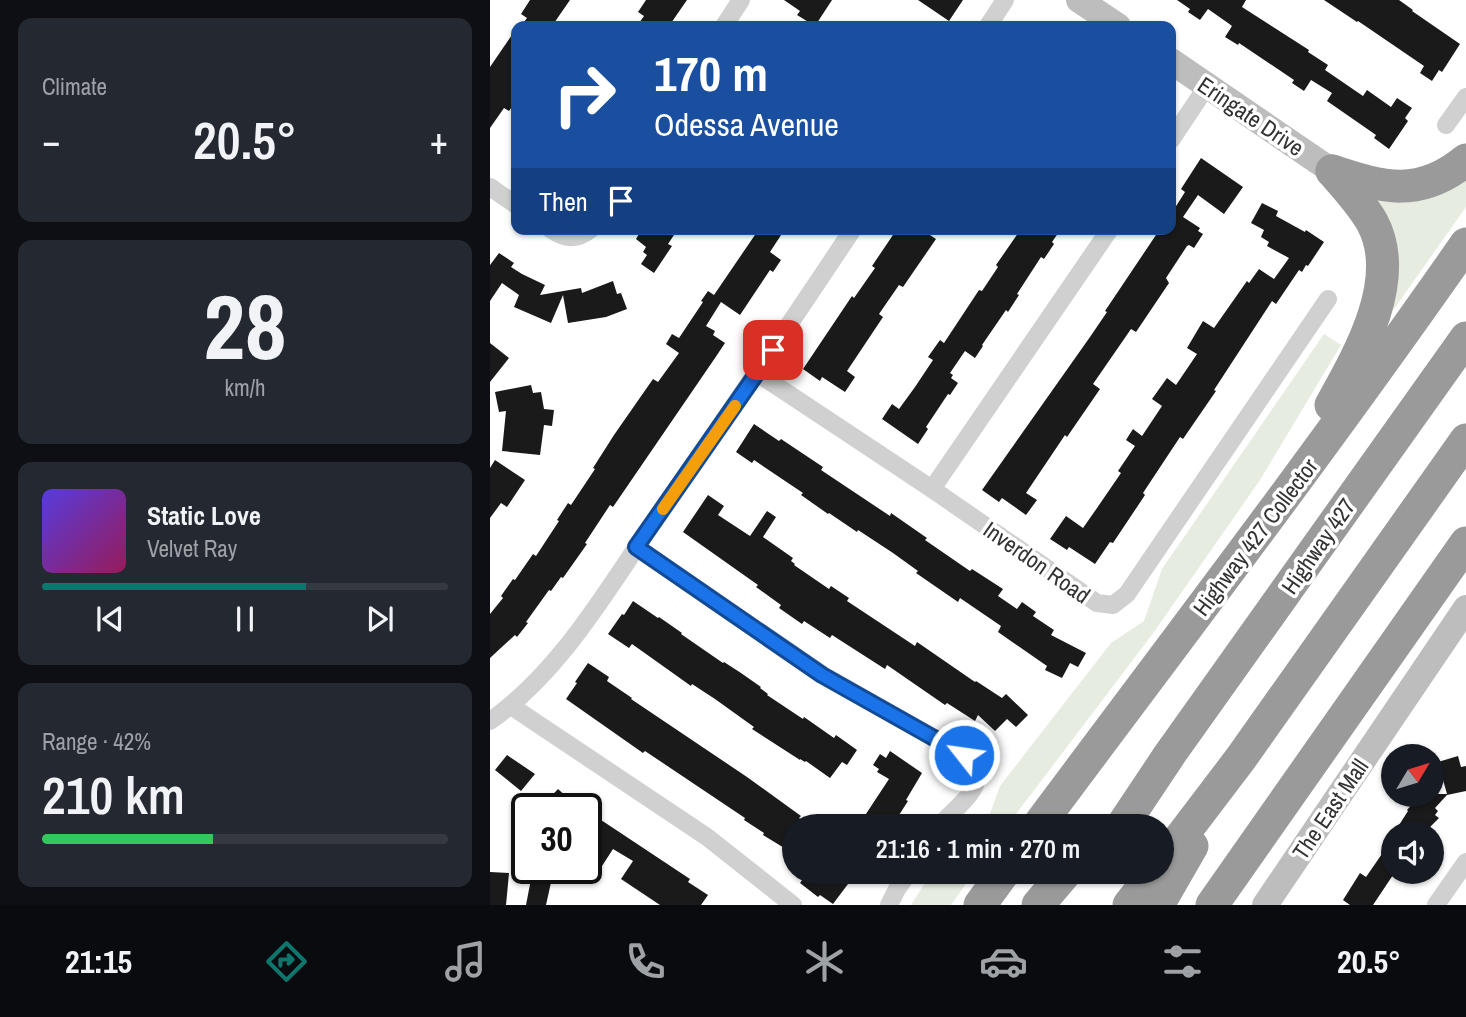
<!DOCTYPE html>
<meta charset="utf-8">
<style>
:root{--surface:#171b24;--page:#242831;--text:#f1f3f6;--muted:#9ea1a6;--line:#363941;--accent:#0f766e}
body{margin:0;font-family:"Archivo Narrow",sans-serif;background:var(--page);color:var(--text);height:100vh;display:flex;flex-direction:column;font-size:26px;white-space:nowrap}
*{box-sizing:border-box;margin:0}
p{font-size:23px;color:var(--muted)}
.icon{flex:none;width:38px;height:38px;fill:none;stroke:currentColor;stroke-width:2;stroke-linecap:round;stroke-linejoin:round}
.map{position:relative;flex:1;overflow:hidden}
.side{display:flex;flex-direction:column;gap:18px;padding:18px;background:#0d0f14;width:490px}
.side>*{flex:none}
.banner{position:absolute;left:21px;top:21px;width:665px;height:214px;border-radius:14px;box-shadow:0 2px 5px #0004;background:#1a4fa0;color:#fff;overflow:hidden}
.needle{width:46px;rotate:52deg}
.buttons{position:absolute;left:891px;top:744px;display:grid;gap:14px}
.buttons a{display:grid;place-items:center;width:63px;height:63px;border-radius:50%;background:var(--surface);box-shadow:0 2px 5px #0004;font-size:35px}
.speed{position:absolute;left:21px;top:793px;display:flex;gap:14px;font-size:35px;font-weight:700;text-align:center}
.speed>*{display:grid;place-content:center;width:91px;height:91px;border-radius:50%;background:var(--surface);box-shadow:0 2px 5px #0004;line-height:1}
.speed .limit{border:4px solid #111;border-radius:10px;background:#fff;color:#111}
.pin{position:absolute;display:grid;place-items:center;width:60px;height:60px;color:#fff;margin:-30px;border-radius:14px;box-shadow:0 4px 10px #0006}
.me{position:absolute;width:77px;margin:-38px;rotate:300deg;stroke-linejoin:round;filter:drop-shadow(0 0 5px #0008)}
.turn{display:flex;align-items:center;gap:24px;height:147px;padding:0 28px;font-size:32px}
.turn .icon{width:91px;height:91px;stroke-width:2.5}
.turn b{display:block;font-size:49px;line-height:60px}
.then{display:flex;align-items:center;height:66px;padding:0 28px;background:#0003;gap:14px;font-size:26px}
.big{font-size:52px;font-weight:600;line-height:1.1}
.side .widget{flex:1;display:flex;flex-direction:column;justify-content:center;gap:10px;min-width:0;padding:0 24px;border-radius:14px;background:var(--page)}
.side .dial{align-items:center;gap:0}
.dial b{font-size:91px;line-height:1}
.song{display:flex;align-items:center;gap:21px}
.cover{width:84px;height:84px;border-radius:10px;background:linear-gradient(135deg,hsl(250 70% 55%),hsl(330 70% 35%))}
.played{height:7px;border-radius:4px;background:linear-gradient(90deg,var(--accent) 65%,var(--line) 65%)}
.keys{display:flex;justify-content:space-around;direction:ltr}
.heat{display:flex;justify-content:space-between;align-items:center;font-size:38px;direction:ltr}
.charge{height:10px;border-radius:5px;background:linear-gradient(90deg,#34c759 42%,var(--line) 0)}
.trip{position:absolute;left:292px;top:814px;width:392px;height:70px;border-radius:35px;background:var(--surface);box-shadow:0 2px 5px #0004;font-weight:600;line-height:70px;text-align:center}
.dock{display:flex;height:112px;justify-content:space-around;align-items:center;background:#090b0e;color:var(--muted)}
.dock .icon{width:49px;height:49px}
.dock .active{color:var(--accent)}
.dock b{font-size:32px;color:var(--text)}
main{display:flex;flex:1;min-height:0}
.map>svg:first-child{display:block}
</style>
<main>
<section class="side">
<div class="widget"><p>Climate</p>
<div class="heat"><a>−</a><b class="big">20.5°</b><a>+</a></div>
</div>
<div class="widget dial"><b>28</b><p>km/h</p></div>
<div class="widget">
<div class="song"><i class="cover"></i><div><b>Static Love</b><p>Velvet Ray</p></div></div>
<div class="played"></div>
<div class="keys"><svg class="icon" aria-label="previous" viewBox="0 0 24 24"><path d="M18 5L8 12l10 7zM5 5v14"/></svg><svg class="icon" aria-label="pause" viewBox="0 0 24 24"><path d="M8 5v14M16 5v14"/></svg><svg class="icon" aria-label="next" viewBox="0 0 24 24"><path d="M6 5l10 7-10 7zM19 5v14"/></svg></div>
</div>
<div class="widget"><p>Range · 42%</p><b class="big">210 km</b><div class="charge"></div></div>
</section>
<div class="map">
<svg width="976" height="905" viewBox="0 0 976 905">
<rect width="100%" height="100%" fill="#fff"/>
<g fill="#e6ecdf">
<polygon points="976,172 976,207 887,333 879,203"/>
<polygon points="834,334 851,345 770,480 664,632 517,826 487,826 498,819 510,786 621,643 654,621 672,569"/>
<polygon points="442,872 484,872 461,905 421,905"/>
</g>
<g fill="#1a1a1a">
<polygon points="40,0 80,0 62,26 31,26 37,18 31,14"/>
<polygon points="156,0 197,0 179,26 147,26 154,16 148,12"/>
<polygon points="294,0 342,0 325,26 307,15 310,11"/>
<polygon points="428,0 473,0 459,21"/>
<polygon points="687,0 756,0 752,7 819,50 818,52 838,65 835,70 873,96 877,90 901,107 907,98 922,108 915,118 918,121 899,149 884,138 886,135 837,101 842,93 821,80 814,91 802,83 804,80 749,43 748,45 735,37 742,26 738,23 718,9 710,20 698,12 700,9"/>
<polygon points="834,0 909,0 923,10 922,11 970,44 952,72 949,70 942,81 930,73 934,66 868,21 867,22"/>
<polygon points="26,29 26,101 19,111 14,108 0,128 0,67"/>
<polygon points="711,158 753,187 734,214 708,195 693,217 710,228 708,231 713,234 704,248 699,245 697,246 676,278 679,283 646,332 641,329 603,384 610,389 577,437 575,435 536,493 547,500 536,515 512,498 509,502 492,490 600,337 617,312 615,311 670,229 681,229 681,209 683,211 695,192 691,189"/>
<polygon points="772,203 788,211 786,216 815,232 816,230 834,242 818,266 816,265 812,272 809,270 786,304 782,301 724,390 726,391 693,439 690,437 653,493 655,495 623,543 620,542 605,564 579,547 577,550 560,539 576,516 593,528 607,508 631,473 628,471 645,446 636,440 643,429 652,436 672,406 662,399 677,378 686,385 707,354 697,348 713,321 724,328 757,281 759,283 769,269 784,279 799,258 777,246 779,242 771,237 774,230 761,223"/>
<polygon points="152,229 157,229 164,234 167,229 188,229 178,244 182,246 164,273 151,264 157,255 153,252 156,247 146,239"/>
<polygon points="269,229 295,229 280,252 291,260 283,272 280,270 250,315 231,302 216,326 225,331 223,335 235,343 225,358 123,507 120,505 95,543 97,544 73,578 71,577 61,591 59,590 36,622 38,623 27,637 25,635 0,658 0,614 13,598 11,596 23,579 25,580 43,554 46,556 69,521 67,520 78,503 81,505 105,469 103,468 124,435 163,379 168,382 189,353 176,344 182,334 189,338 213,302 211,301 218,291 224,295"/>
<polygon points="407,229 431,229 446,239 413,287 409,285 389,314 393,317 357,371 365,377 355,392 332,377 330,381 313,369 362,296 364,298 385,268 382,266"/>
<polygon points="531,229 571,229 562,242 564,244 554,259 551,257 527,294 529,295 518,312 516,310 492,345 493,346 485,358 475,351 460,373 463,375 461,378 468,383 460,395 458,394 436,427 438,429 428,444 392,419 402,404 409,409 425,387 443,360 438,357 450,340 454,343 489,290 492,291 508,267 506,265"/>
<polygon points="9,253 24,263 21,267 32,274 55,285 50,295 91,288 92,293 123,281 127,294 131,293 137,309 116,317 78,323 73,295 61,323 24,307 29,295 12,283 0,301 0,265"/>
<polygon points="0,343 19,358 0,382"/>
<polygon points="41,385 43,393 51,392 54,409 64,410 62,426 54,425 50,455 12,451 16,411 9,412 5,392"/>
<polygon points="264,424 289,441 291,439 333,467 331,470 400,516 401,513 437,538 435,540 480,571 482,569 513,589 508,596 527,609 532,602 546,612 543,616 564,630 561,635 596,653 588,667 580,663 572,678 555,670 557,666 508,632 511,626 470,598 468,602 426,573 428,571 403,553 368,530 367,532 339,513 338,514 311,495 313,493 264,460 262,463 246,452"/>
<polygon points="5,460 35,480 17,507 11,503 0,518 0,468"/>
<polygon points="218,495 234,506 228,515 260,536 277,511 286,517 273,537 303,558 301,561 305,564 304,565 339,589 341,586 359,598 357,601 425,646 427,642 485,682 486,681 512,698 516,694 538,715 526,727 517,719 505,731 488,715 485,721 457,703 455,705 397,665 395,669 342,635 340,638 314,621 312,624 289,608 291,605 266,587 268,585 193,532"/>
<polygon points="143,601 168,618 169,617 192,633 191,634 233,663 234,662 251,673 271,687 270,688 278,694 277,695 313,719 314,717 344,738 346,735 367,750 357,765 352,762 340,778 316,761 315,762 310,759 310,760 262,729 264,727 225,699 202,684 201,686 142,644 139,648 118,634 132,614 134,615"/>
<polygon points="98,663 119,677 117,681 142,698 141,699 257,777 311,816 309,818 321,826 304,826 304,854 273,835 274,833 254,820 255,818 246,812 155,751 153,753 76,699 87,683 85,682"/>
<polygon points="400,751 432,773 416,800 418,801 402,826 368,826 399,779 387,772 389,769 383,765 390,754 396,758"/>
<polygon points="17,755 45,774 31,791 5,770"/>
<polygon points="968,756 971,767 976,766 976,791 957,795 945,808 948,811 945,815 949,818 934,833 904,833 918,811 917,810 931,794 957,794 948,762"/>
<polygon points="68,789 89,808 50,808"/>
<polygon points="96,810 200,879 198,882 218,895 211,905 170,905 131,879 143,861 123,849 112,866 96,855"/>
<polygon points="903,838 903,875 883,905 860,905 853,900 870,873 876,877"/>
<polygon points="0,872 19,873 16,905 0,905"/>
<polygon points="318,872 367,872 343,904 330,895 328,897 310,883"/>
<polygon points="42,874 62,878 56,905 36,905"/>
</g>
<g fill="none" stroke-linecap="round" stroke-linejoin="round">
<g stroke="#d0d0d0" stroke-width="18">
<polyline points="234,26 251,0"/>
<polyline points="498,26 515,0"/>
<polyline points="956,125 976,97"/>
<polyline points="681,140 717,86"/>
<polyline points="0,187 26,205"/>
<path d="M 60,229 C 75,239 87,241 101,229"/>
<polyline points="267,373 442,489 607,603 623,605 637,594 838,299"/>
<polyline points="442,489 620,229"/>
<path d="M 146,547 L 333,675 L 474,755 C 479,760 486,767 487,774 C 489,793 460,812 450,826"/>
<polyline points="21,706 217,837 303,905"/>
<path d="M 0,721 C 71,671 116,591 165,520 C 232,424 298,327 363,229"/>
<polyline points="399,905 407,889 419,872"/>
<polyline points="946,905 976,862"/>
</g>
<g stroke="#bdbdbd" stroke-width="26">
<polyline points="589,0 628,26"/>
<polyline points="681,61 842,171"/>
<polyline points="775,905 976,608"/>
</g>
<g stroke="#9a9a9a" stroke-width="33">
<path d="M 842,171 C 893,188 930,198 976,160"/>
<path d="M 841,405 C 869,355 913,279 882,222 C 871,203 856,187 842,171"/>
<path d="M 548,826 C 692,633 838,442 976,244"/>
<polyline points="632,826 680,754 976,338"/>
<polyline points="672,862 751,758 976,440"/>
<polyline points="490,905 514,872"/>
<polyline points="548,905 576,872"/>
<polyline points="639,905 665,872"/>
<polyline points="668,905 702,846"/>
<polyline points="722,905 976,543"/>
</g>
</g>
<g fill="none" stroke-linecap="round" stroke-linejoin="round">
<defs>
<polyline id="route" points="283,350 146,547 332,675 474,755"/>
</defs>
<use href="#route" stroke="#114b97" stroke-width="18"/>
<use href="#route" stroke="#1a73e8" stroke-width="12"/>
<polyline stroke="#f59e0b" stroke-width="12" points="173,509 245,406"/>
</g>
<g text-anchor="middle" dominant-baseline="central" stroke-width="7" stroke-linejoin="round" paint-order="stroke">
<g font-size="23" fill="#333" stroke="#fff">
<text transform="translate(761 116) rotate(34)">Eringate Drive</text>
<text transform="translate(765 537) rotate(-53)">Highway 427 Collector</text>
<text transform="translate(828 546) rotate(-55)">Highway 427</text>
<text transform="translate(547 562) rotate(35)">Inverdon Road</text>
<text transform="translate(840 809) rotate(-56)">The East Mall</text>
</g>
</g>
</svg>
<div class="buttons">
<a><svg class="needle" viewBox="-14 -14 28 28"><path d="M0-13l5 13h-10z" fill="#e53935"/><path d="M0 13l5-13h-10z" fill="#9ea1a6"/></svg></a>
<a><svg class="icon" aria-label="sound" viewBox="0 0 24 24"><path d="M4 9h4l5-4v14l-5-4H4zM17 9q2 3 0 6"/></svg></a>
</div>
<div class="speed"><div class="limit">30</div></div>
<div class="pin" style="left:283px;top:350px;background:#d93025"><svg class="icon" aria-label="arrive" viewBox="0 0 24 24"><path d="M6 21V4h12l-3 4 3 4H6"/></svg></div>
<svg class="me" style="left:474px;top:755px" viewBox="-20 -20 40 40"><circle r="17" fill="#1a73e8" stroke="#fff" stroke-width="3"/><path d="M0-11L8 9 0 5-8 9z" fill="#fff"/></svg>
<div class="trip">21:16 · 1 min · 270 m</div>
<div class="banner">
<div class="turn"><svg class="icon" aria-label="right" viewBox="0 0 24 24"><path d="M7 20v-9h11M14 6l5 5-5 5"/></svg><div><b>170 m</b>Odessa Avenue</div></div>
<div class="then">Then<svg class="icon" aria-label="arrive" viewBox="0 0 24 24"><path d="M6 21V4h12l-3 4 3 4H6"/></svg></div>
</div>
</div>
</main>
<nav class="dock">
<b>21:15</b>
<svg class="icon active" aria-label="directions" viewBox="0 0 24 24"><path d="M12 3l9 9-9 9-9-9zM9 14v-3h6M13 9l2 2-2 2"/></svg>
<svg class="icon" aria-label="music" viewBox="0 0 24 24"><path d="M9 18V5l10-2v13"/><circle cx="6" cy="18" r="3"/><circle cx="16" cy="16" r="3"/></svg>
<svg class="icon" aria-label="phone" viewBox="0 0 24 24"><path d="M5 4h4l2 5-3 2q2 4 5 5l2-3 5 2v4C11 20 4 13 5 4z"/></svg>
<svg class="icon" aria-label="climate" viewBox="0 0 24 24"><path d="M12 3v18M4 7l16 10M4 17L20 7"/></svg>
<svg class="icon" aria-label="car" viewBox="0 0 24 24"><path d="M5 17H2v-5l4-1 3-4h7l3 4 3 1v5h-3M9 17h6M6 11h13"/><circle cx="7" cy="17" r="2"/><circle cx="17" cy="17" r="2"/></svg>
<svg class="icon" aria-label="filters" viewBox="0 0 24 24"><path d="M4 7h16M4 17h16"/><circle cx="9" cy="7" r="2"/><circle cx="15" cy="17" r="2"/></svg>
<b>20.5°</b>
</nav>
